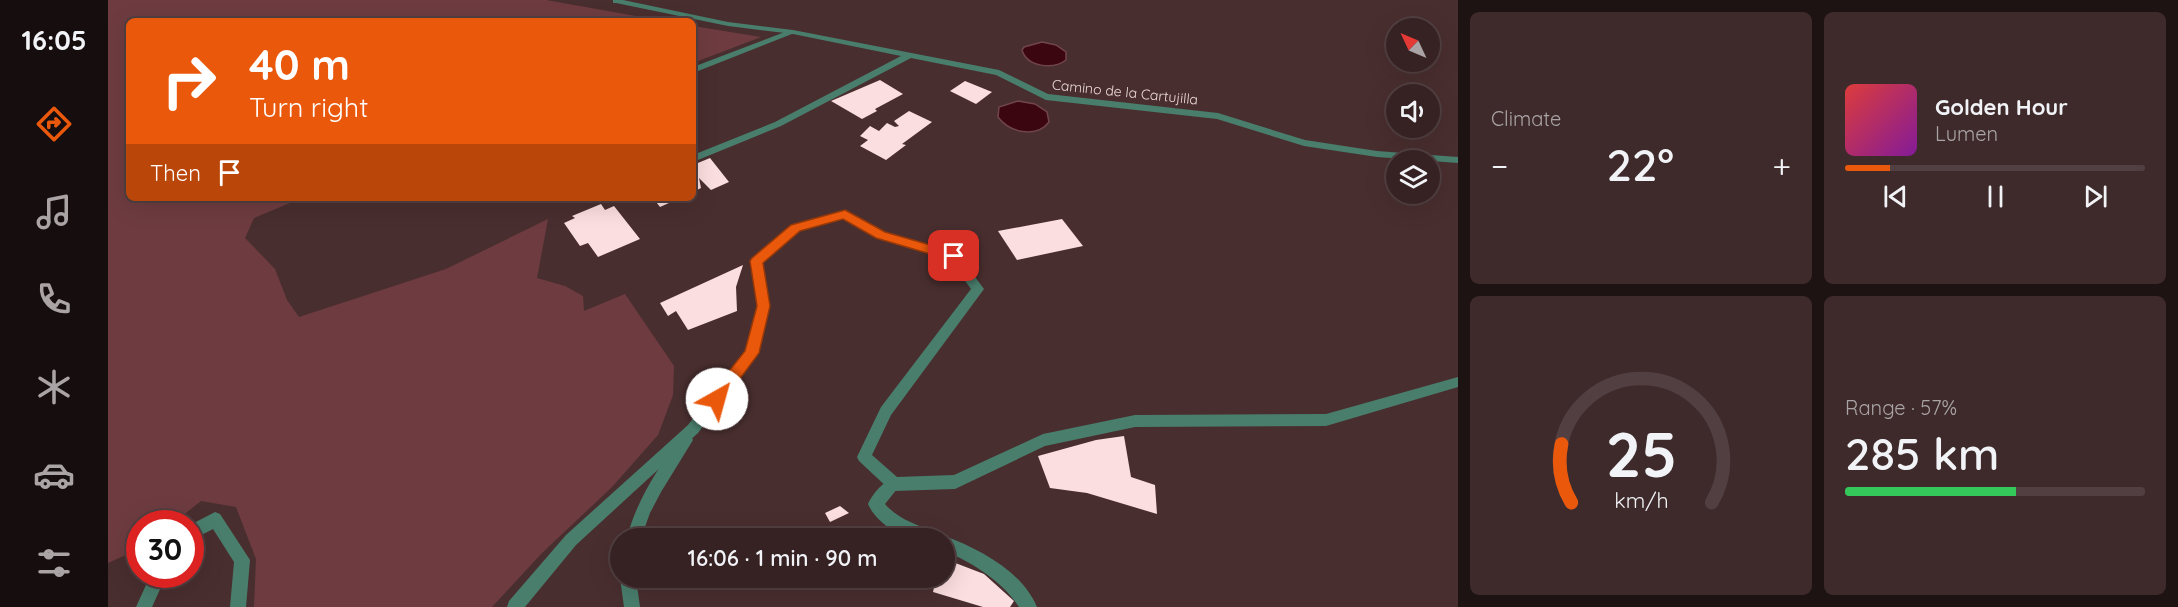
<!DOCTYPE html>
<meta charset="utf-8">
<style>
:root{--surface:#372223;--page:#3e2a2b;--text:#f1f3f6;--muted:#aaa4a6;--line:#513f41;--accent:#ea580c}
body{margin:0;font-family:Quicksand,sans-serif;background:var(--page);color:var(--text);height:100vh;display:flex;flex-direction:column;font-size:22px;white-space:nowrap}
*{box-sizing:border-box;margin:0}
p{font-size:20px;color:var(--muted)}
.icon{flex:none;width:33px;height:33px;fill:none;stroke:currentColor;stroke-width:2;stroke-linecap:round;stroke-linejoin:round}
.map{position:relative;flex:1;overflow:hidden}
.sheet{display:flex;flex-direction:column;gap:12px;padding:12px;background:#1e1313;width:720px}
.sheet>*{flex:none}
.top-card{position:absolute;left:18px;top:18px;width:570px;height:183px;border-radius:9px;box-shadow:0 6px 24px #0002,0 0 0 2px var(--line);background:#ea580c;color:#fff;overflow:hidden}
.needle{width:39px;rotate:314deg}
.tools{position:absolute;left:1278px;top:18px;display:grid;gap:12px}
.tools a{display:grid;place-items:center;width:54px;height:54px;border-radius:50%;background:var(--surface);box-shadow:0 6px 24px #0002,0 0 0 2px var(--line);font-size:30px}
.speed{position:absolute;left:18px;top:510px;display:flex;gap:12px;font-size:30px;font-weight:700;text-align:center}
.speed>*{display:grid;place-content:center;width:78px;height:78px;border-radius:50%;background:var(--surface);box-shadow:0 6px 24px #0002,0 0 0 2px var(--line);line-height:1}
.speed .limit{border:9px solid #d22;background:#fff;color:#111}
.pin{position:absolute;display:grid;place-items:center;width:51px;height:51px;color:#fff;margin:-26px;border-radius:12px;box-shadow:0 3px 9px #0006}
.me{position:absolute;width:66px;margin:-33px;rotate:38deg;stroke-linejoin:round;filter:drop-shadow(0 0 4px #0008)}
.turn{display:flex;align-items:center;gap:21px;height:126px;padding:0 24px;font-size:27px}
.turn .icon{width:78px;height:78px;stroke-width:2.5}
.turn b{display:block;font-size:42px;line-height:51px}
.then{display:flex;align-items:center;height:57px;padding:0 24px;background:#0003;gap:12px;font-size:22px}
.big{font-size:45px;font-weight:600;line-height:1.1}
.sheet .tile{flex:1;display:flex;flex-direction:column;justify-content:center;gap:9px;min-width:0;padding:0 21px;border-radius:9px;background:var(--page)}
.sheet .dial{align-items:center;gap:0}
.dial svg{height:156px;overflow:visible;fill:none;stroke:var(--line);stroke-width:7;stroke-linecap:round;text-anchor:middle}
.dial text{fill:var(--text);stroke:none}
.song{display:flex;align-items:center;gap:18px}
.cover{width:72px;height:72px;border-radius:9px;background:linear-gradient(135deg,hsl(0 70% 55%),hsl(290 70% 35%))}
.played{height:6px;border-radius:3px;background:linear-gradient(90deg,var(--accent) 15%,var(--line) 15%)}
.keys{display:flex;justify-content:space-around;direction:ltr}
.heat{display:flex;justify-content:space-between;align-items:center;font-size:33px;direction:ltr}
.charge{height:9px;border-radius:4px;background:linear-gradient(90deg,#34c759 57%,var(--line) 0)}
.sheet .tiles{flex:1;display:grid;gap:12px;grid-template-columns:repeat(2,1fr)}
.trip{position:absolute;left:502px;top:528px;width:345px;height:60px;border-radius:30px;background:var(--surface);box-shadow:0 6px 24px #0002,0 0 0 2px var(--line);font-weight:600;line-height:60px;text-align:center}
main{display:flex;flex:1;min-height:0}
.tabs{display:flex;flex-direction:column;width:108px;justify-content:space-around;align-items:center;background:#160e0e;color:var(--muted)}
.tabs .icon{width:42px;height:42px}
.tabs .active{color:var(--accent)}
.tabs b{font-size:27px;color:var(--text)}
.map>svg:first-child{display:block}
</style>
<main>
<nav class="tabs">
<b>16:05</b>
<svg class="icon active" aria-label="directions" viewBox="0 0 24 24"><path d="M12 3l9 9-9 9-9-9zM9 14v-3h6M13 9l2 2-2 2"/></svg>
<svg class="icon" aria-label="music" viewBox="0 0 24 24"><path d="M9 18V5l10-2v13"/><circle cx="6" cy="18" r="3"/><circle cx="16" cy="16" r="3"/></svg>
<svg class="icon" aria-label="phone" viewBox="0 0 24 24"><path d="M5 4h4l2 5-3 2q2 4 5 5l2-3 5 2v4C11 20 4 13 5 4z"/></svg>
<svg class="icon" aria-label="climate" viewBox="0 0 24 24"><path d="M12 3v18M4 7l16 10M4 17L20 7"/></svg>
<svg class="icon" aria-label="car" viewBox="0 0 24 24"><path d="M5 17H2v-5l4-1 3-4h7l3 4 3 1v5h-3M9 17h6M6 11h13"/><circle cx="7" cy="17" r="2"/><circle cx="17" cy="17" r="2"/></svg>
<svg class="icon" aria-label="filters" viewBox="0 0 24 24"><path d="M4 7h16M4 17h16"/><circle cx="9" cy="7" r="2"/><circle cx="15" cy="17" r="2"/></svg>
</nav>
<div class="map">
<svg width="1350" height="607" viewBox="0 0 1350 607">
<rect width="100%" height="100%" fill="#492e2f"/>
<g fill="#6e3c40">
<polygon points="0,0 438,0 556,21 21,21 21,198 194,198 146,218 137,238 167,269 179,300 191,317 338,269 440,219 429,278 457,286 475,296 476,311 517,294 566,366 565,395 550,435 504,487 433,554 384,607 146,607 148,559 128,507 93,501 65,523 32,524 31,549 0,563"/>
<polygon points="585,26 653,37 585,63"/>
</g>
<g fill="#3b0610" stroke="#70454c" stroke-width="1.5">
<path d="M 934,42 L 948,45 L 958,52 L 958,60 C 945,70 919,67 914,50 L 916,47 Z"/>
<path d="M 910,101 L 927,104 L 939,112 L 941,122 C 928,139 901,132 890,117 L 891,107 Z"/>
</g>
<g fill="#fbdedf">
<polygon points="772,80 795,94 767,109 769,111 754,119 723,101"/>
<polygon points="857,81 884,92 868,104 842,91"/>
<polygon points="801,111 824,122 794,144 798,145 778,160 752,146 760,140 752,136 762,126 771,131 779,123 787,127 791,126 786,121"/>
<polygon points="602,158 621,182 603,190 591,178 593,188 585,192 585,165"/>
<polygon points="545,198 572,198 552,207"/>
<polygon points="493,204 497,210 506,206 532,239 490,257 480,243 472,246 456,223 467,218 464,216"/>
<polygon points="954,219 975,246 909,260 890,231"/>
<polygon points="635,265 628,287 629,311 580,330 568,311 560,316 552,303"/>
<polygon points="1016,436 1023,477 1047,485 1049,514 979,493 942,488 930,456 988,440"/>
<polygon points="732,506 741,513 722,522 717,513"/>
<polygon points="837,559 876,574 906,601 902,607 875,607 825,592 828,578 837,578"/>
</g>
<g fill="none" stroke-linecap="round" stroke-linejoin="round">
<g fill="#497e6d" fill-rule="evenodd">
<polygon points="682,30 689,32 585,73 585,67"/>
<path d="M 578,434 L 583,436 L 585,440 L 553,492 L 542,513 L 533,538 L 519,538 C 528,501 551,467 573,436 Z"/>
<path d="M 786,477 L 791,479 L 793,484 L 777,504 C 791,520 810,525 829,533 L 832,538 L 837,536 C 871,549 914,571 929,607 L 911,607 C 894,581 865,563 837,551 L 837,538 C 827,538 814,540 804,538 C 786,534 767,520 760,504 C 764,494 776,481 786,477 Z"/>
<polygon points="513,576 513,578 528,578 532,607 516,607 512,578"/>
</g>
<g fill="#497e6d" fill-rule="evenodd">
<polygon points="505,0 515,0 620,22 685,30 891,70 940,94 1110,113 1197,140 1269,151 1350,157 1350,163 1269,157 1196,146 1109,119 938,100 888,75 803,58 673,126 585,162 585,155 667,122 793,56 685,34 620,26 508,3 505,3"/>
<polygon points="737,211 776,232 850,254 876,289 783,415 764,455 789,477 846,475 935,434 1027,415 1218,414 1350,377 1350,387 1218,426 1027,427 937,446 847,489 786,491 781,489 751,461 749,457 773,407 863,289 842,260 768,238 736,219 691,231 654,262 662,306 648,357 590,433 468,545 417,607 399,607 401,601 458,535 580,425 638,351 650,306 642,261 644,258 683,225"/>
<polygon points="107,512 112,514 142,560 138,607 122,607 126,562 105,529 82,541 82,525"/>
<polygon points="43,574 59,574 44,607 28,607"/>
</g>
</g>
<polygon fill="#ea580c" stroke="#983908" stroke-width="1.5" points="737,210 777,232 850,253 852,256 846,261 768,238 735,219 692,231 655,263 662,306 651,353 614,403 603,403 601,399 603,394 637,351 649,306 642,261 644,258 683,225"/>
<g text-anchor="middle" dominant-baseline="central" stroke-width="6" stroke-linejoin="round" paint-order="stroke">
<g font-size="14" fill="#ebd9d9" stroke="#492e2f">
<text transform="translate(1017 92) rotate(6)">Camino de la Cartujilla</text>
</g>
</g>
</svg>
<div class="tools">
<a><svg class="needle" viewBox="-14 -14 28 28"><path d="M0-13l5 13h-10z" fill="#e53935"/><path d="M0 13l5-13h-10z" fill="#aaa4a6"/></svg></a>
<a><svg class="icon" aria-label="sound" viewBox="0 0 24 24"><path d="M4 9h4l5-4v14l-5-4H4zM17 9q2 3 0 6"/></svg></a>
<a><svg class="icon" aria-label="layers" viewBox="0 0 24 24"><path d="M12 4l9 5-9 5-9-5zM3 14l9 5 9-5"/></svg></a>
</div>
<div class="speed"><div class="limit">30</div></div>
<div class="pin" style="left:846px;top:256px;background:#d93025"><svg class="icon" aria-label="arrive" viewBox="0 0 24 24"><path d="M6 21V4h12l-3 4 3 4H6"/></svg></div>
<svg class="me" style="left:609px;top:399px" viewBox="-20 -20 40 40"><circle r="19" fill="#fff"/><path d="M0-13L10 11 0 6-10 11z" fill="#ea580c"/></svg>
<div class="trip">16:06 · 1 min · 90 m</div>
<div class="top-card">
<div class="turn"><svg class="icon" aria-label="right" viewBox="0 0 24 24"><path d="M7 20v-9h11M14 6l5 5-5 5"/></svg><div><b>40 m</b>Turn right</div></div>
<div class="then">Then<svg class="icon" aria-label="arrive" viewBox="0 0 24 24"><path d="M6 21V4h12l-3 4 3 4H6"/></svg></div>
</div>
</div>
<section class="sheet">
<div class="tiles">
<div class="tile"><p>Climate</p>
<div class="heat"><a>−</a><b class="big">22°</b><a>+</a></div>
</div>
<div class="tile">
<div class="song"><i class="cover"></i><div><b>Golden Hour</b><p>Lumen</p></div></div>
<div class="played"></div>
<div class="keys"><svg class="icon" aria-label="previous" viewBox="0 0 24 24"><path d="M18 5L8 12l10 7zM5 5v14"/></svg><svg class="icon" aria-label="pause" viewBox="0 0 24 24"><path d="M8 5v14M16 5v14"/></svg><svg class="icon" aria-label="next" viewBox="0 0 24 24"><path d="M6 5l10 7-10 7zM19 5v14"/></svg></div>
</div>
<div class="tile dial"><svg viewBox="0 0 100 80">
<path d="M14 69A42 42 0 1 1 86 69"/>
<path d="M14 69A42 42 0 0 1 9 39" stroke="#ea580c"/>
<text x="50" y="56" font-size="32" font-weight="700">25</text>
<text x="50" y="72" font-size="11">km/h</text>
</svg></div>
<div class="tile"><p>Range · 57%</p><b class="big">285 km</b><div class="charge"></div></div>
</div>
</section>
</main>
